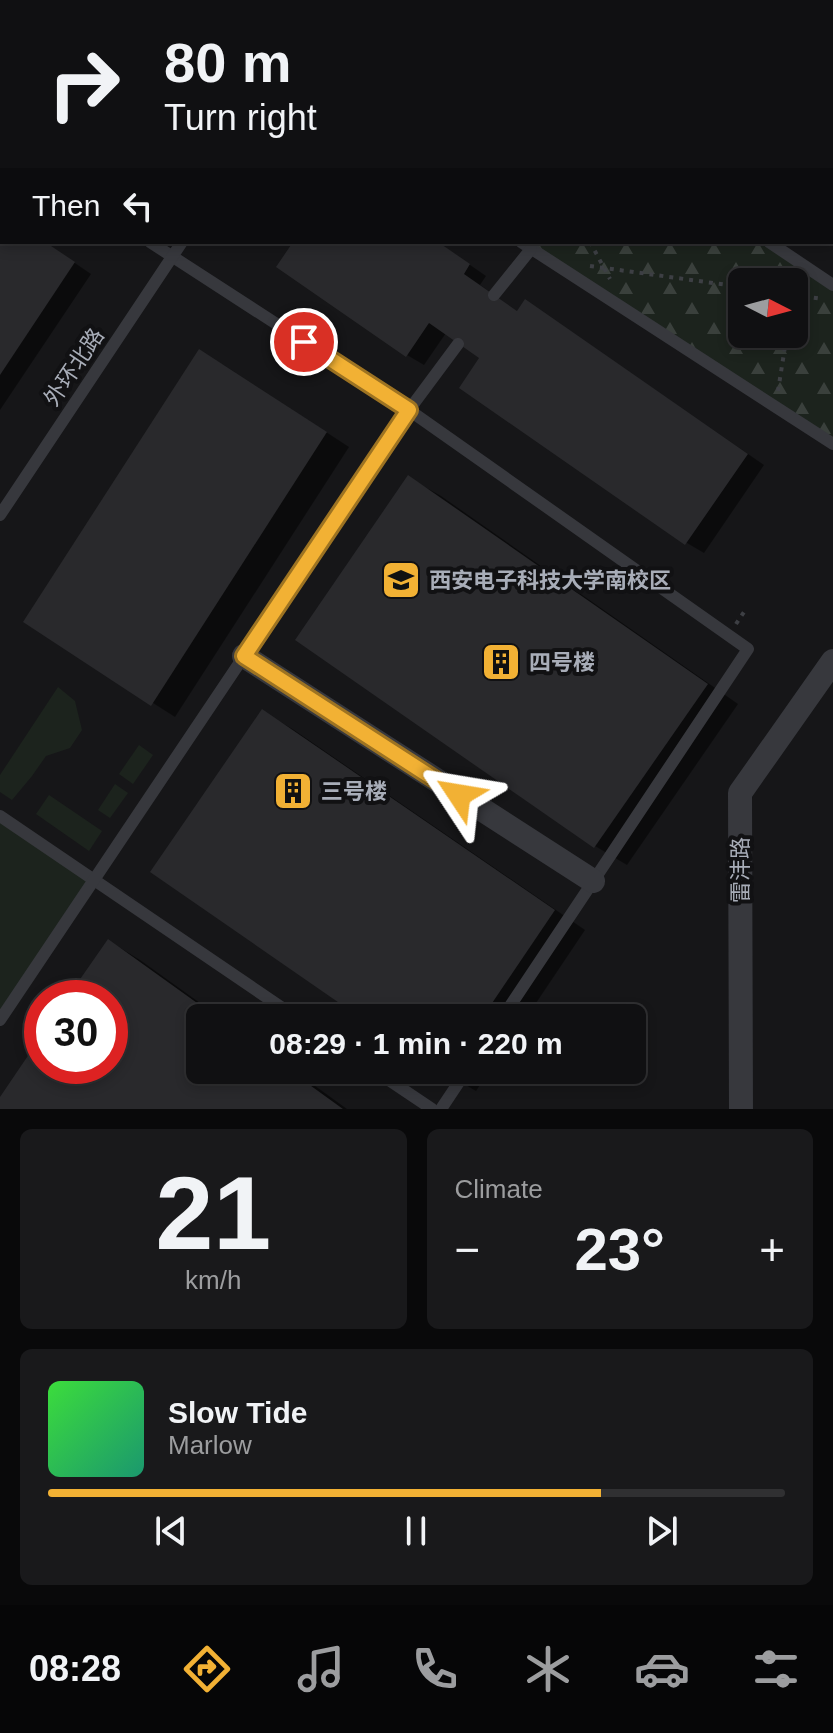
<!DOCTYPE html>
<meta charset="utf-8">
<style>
:root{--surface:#101012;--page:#19191b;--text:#f1f3f6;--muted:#9c9d9f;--line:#303032;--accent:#f2b134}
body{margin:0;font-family:Arial,"Noto Sans SC",sans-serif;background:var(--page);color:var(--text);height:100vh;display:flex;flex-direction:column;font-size:30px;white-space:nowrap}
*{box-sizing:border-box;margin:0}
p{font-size:26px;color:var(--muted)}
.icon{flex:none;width:44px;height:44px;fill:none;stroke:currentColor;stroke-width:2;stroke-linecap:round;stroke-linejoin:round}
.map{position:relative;height:1109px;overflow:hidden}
.side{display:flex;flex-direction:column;gap:20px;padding:20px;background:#09090a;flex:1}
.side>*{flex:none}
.hud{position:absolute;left:0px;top:0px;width:834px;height:244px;box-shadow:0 4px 12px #0003,0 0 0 2px var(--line);background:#101012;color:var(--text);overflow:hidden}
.needle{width:52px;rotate:96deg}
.tools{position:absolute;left:728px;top:268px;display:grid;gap:16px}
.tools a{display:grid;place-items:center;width:80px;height:80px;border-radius:12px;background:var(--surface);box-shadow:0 4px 12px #0003,0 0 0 2px var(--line);font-size:40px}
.speed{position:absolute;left:24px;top:980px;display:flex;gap:16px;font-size:40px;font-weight:700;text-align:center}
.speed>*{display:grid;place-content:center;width:104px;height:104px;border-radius:50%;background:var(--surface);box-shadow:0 4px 12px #0003,0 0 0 2px var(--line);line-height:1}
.speed .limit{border:12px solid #d22;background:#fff;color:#111}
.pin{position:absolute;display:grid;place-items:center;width:68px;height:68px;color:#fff;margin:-34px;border:4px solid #fff;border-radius:50%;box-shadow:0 2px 8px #0007}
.me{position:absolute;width:88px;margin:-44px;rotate:303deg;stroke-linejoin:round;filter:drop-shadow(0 0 6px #0008)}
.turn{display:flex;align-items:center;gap:28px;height:168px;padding:0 32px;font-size:36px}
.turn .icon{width:104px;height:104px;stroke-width:2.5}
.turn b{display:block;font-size:56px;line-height:68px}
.then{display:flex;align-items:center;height:76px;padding:0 32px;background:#0003;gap:16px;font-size:30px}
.big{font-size:60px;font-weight:700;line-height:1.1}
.side .widget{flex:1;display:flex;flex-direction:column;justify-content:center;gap:12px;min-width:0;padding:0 28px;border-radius:12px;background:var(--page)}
.side .dial{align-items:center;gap:0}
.dial b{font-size:104px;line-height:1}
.song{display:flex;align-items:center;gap:24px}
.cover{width:96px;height:96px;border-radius:12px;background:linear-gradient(135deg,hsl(120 70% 55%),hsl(160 70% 35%))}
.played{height:8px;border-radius:4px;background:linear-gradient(90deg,var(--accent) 75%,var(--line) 75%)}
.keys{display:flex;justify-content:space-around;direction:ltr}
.heat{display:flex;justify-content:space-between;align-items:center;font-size:44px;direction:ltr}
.side .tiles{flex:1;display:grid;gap:20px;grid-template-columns:1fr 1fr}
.widget:last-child{grid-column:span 2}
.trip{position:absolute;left:186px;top:1004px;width:460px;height:80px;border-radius:12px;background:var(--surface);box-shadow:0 4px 12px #0003,0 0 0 2px var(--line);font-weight:700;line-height:80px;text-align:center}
.tabs{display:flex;height:128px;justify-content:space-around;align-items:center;background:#060607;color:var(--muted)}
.tabs .icon{width:56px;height:56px}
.tabs .current{color:var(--accent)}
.tabs b{font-size:36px;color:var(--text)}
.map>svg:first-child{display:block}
</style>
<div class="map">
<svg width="833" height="1109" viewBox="0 0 833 1109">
<defs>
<pattern id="forest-firs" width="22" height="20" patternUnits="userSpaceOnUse" patternTransform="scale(2)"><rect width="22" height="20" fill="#1c231d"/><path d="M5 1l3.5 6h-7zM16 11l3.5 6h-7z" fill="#3a403c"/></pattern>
</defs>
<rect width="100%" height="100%" fill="#161618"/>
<g fill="#1c231d">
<polygon points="58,687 75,701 82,730 70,748 46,756 32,776 12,800 0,792 0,775"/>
<polygon points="139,745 153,755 133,784 119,774"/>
<polygon points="115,784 128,793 110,818 98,810"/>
<polygon points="49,795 102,831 89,851 36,814"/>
<polygon points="0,816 93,880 0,1020"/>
</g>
<path fill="url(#forest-firs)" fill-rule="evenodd" d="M 520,242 L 769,242 L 833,285 L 833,445 ZM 742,282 L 794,282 L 794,334 L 742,334 Z"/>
<g fill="#0007">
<polygon points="523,0 677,0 680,2 526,2"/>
<polygon points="832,71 833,72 833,204 832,203"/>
<polygon points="0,212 2,213 2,242 44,242 91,274 0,410"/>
<polygon points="295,242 437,242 486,276 480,285 518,312 542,312 764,465 704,553 687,543 461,388 482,358 446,333 424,365 407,355"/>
<polygon points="222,364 349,447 175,717 26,622"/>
<polygon points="409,478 441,496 738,704 627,865 595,846 297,639"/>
<polygon points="262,711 294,730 585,930 526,1018 365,1018"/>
<polygon points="109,941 140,960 221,1018 200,1018 200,1070 293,1070 347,1109 0,1109 0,1100 42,1039 42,1066 110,1066 110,998 70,998"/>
<polygon points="440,1070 490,1070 476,1091"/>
</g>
<g fill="#29292c">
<polygon points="0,242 45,242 75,262 0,375"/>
<polygon points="293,242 438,242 470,264 464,274 517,311 525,299 748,454 685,545 459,388 479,358 429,323 406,357 276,267"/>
<polygon points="199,349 327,432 151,706 23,622"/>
<polygon points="408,475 708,684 594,848 295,640"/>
<polygon points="262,709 555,910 482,1018 361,1018 150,872"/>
<polygon points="108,939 218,1018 200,1018 200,1070 289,1070 343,1109 0,1109 0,1097 42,1035 42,1066 110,1066 110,998 67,998"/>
</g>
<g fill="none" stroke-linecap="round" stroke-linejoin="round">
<g stroke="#3d3f44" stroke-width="4" stroke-dasharray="4 6" stroke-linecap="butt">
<polyline points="590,242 610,279"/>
<polyline points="590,266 742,287"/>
<polyline points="794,295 823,299"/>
<polyline points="778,391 787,334"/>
<polyline points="736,624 746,609"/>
</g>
<g stroke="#37383d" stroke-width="12">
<polyline points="406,0 409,2"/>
<polyline points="780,0 783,2"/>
<polyline points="341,2 343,0"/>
<polyline points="681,2 682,0"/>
<polyline points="832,34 833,34"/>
<polyline points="0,143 2,145"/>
<polyline points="150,242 409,410 748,649 502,1018"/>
<polyline points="521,242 833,444"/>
<polyline points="769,242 833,285"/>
<polyline points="494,295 531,249"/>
<polyline points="0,515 182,242"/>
<polyline points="0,816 297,1018"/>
<polyline points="0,1020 409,410 458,344"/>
<polyline points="374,1070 432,1109"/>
<polyline points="441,1109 467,1070"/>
</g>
<g stroke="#37383d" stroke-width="24">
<polyline points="244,656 593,881"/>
<polyline points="741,1109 740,793 833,661"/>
</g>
</g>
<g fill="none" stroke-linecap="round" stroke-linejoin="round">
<defs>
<polyline id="route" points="304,342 409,410 244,656 459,795"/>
</defs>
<use href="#route" stroke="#9d7322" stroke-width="20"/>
<use href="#route" stroke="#f2b134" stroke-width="14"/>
</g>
<defs>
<symbol id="university-square" viewBox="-11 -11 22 22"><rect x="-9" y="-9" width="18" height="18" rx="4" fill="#f2b134" stroke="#111113"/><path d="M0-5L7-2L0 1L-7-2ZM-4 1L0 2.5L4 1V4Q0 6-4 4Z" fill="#111"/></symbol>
<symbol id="building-square" viewBox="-11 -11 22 22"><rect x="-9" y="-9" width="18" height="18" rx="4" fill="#f2b134" stroke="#111113"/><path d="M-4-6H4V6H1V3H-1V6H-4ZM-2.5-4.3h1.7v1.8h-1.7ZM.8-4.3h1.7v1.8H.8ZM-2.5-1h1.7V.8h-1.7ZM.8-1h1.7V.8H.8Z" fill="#111"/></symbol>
</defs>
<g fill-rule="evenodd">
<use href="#university-square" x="379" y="558" width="44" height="44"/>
<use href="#building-square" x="479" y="640" width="44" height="44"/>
<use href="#building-square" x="271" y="769" width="44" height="44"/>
</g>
<g text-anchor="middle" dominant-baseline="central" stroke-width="8" stroke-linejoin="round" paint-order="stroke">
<g font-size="22" fill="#a8adb8" stroke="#111113">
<text transform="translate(74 367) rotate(-56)">外环北路</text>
<text transform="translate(740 870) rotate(-90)">雷沣路</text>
</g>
<g font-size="22" font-weight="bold" fill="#a8adb8" stroke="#111113" text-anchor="start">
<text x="429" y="580">西安电子科技大学南校区</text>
<text x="529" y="662">四号楼</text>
<text x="321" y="791">三号楼</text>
</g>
</g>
</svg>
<div class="tools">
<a><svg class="needle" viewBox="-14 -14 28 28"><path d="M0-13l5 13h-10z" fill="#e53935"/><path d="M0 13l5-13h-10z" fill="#9c9d9f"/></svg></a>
</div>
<div class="speed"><div class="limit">30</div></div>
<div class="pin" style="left:304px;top:342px;background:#d93025"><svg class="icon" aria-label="arrive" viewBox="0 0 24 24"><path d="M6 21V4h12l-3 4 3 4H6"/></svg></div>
<svg class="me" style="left:459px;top:795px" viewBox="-20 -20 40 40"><path d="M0-17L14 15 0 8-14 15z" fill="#f2b134" stroke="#fff" stroke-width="4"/></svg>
<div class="trip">08:29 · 1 min · 220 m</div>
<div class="hud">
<div class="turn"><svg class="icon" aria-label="right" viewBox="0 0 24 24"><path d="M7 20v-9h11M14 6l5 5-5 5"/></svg><div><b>80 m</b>Turn right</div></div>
<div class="then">Then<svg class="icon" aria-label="left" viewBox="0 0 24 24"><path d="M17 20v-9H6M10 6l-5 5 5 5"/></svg></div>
</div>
</div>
<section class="side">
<div class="tiles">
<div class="widget dial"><b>21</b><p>km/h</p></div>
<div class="widget"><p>Climate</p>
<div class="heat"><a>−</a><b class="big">23°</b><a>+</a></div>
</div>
<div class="widget">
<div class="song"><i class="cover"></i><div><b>Slow Tide</b><p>Marlow</p></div></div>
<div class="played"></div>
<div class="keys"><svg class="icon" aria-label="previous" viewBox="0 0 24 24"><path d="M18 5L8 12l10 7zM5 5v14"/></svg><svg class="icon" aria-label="pause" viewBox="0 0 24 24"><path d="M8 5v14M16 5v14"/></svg><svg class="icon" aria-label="next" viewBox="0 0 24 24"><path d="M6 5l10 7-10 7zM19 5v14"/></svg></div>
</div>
</div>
</section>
<nav class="tabs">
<b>08:28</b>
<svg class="icon current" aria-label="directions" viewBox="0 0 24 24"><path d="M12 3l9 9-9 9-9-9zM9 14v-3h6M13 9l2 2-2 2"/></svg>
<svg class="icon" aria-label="music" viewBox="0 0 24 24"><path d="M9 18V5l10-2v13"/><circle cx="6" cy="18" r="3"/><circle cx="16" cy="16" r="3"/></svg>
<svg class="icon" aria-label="phone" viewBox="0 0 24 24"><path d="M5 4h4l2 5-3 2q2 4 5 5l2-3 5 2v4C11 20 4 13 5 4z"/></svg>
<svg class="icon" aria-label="climate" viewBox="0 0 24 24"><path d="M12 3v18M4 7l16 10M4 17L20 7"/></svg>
<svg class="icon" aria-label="car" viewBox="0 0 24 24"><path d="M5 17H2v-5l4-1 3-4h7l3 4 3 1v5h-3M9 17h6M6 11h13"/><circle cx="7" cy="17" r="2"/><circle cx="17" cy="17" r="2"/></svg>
<svg class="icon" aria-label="filters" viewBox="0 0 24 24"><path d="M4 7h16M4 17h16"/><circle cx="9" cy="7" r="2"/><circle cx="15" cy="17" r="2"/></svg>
</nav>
